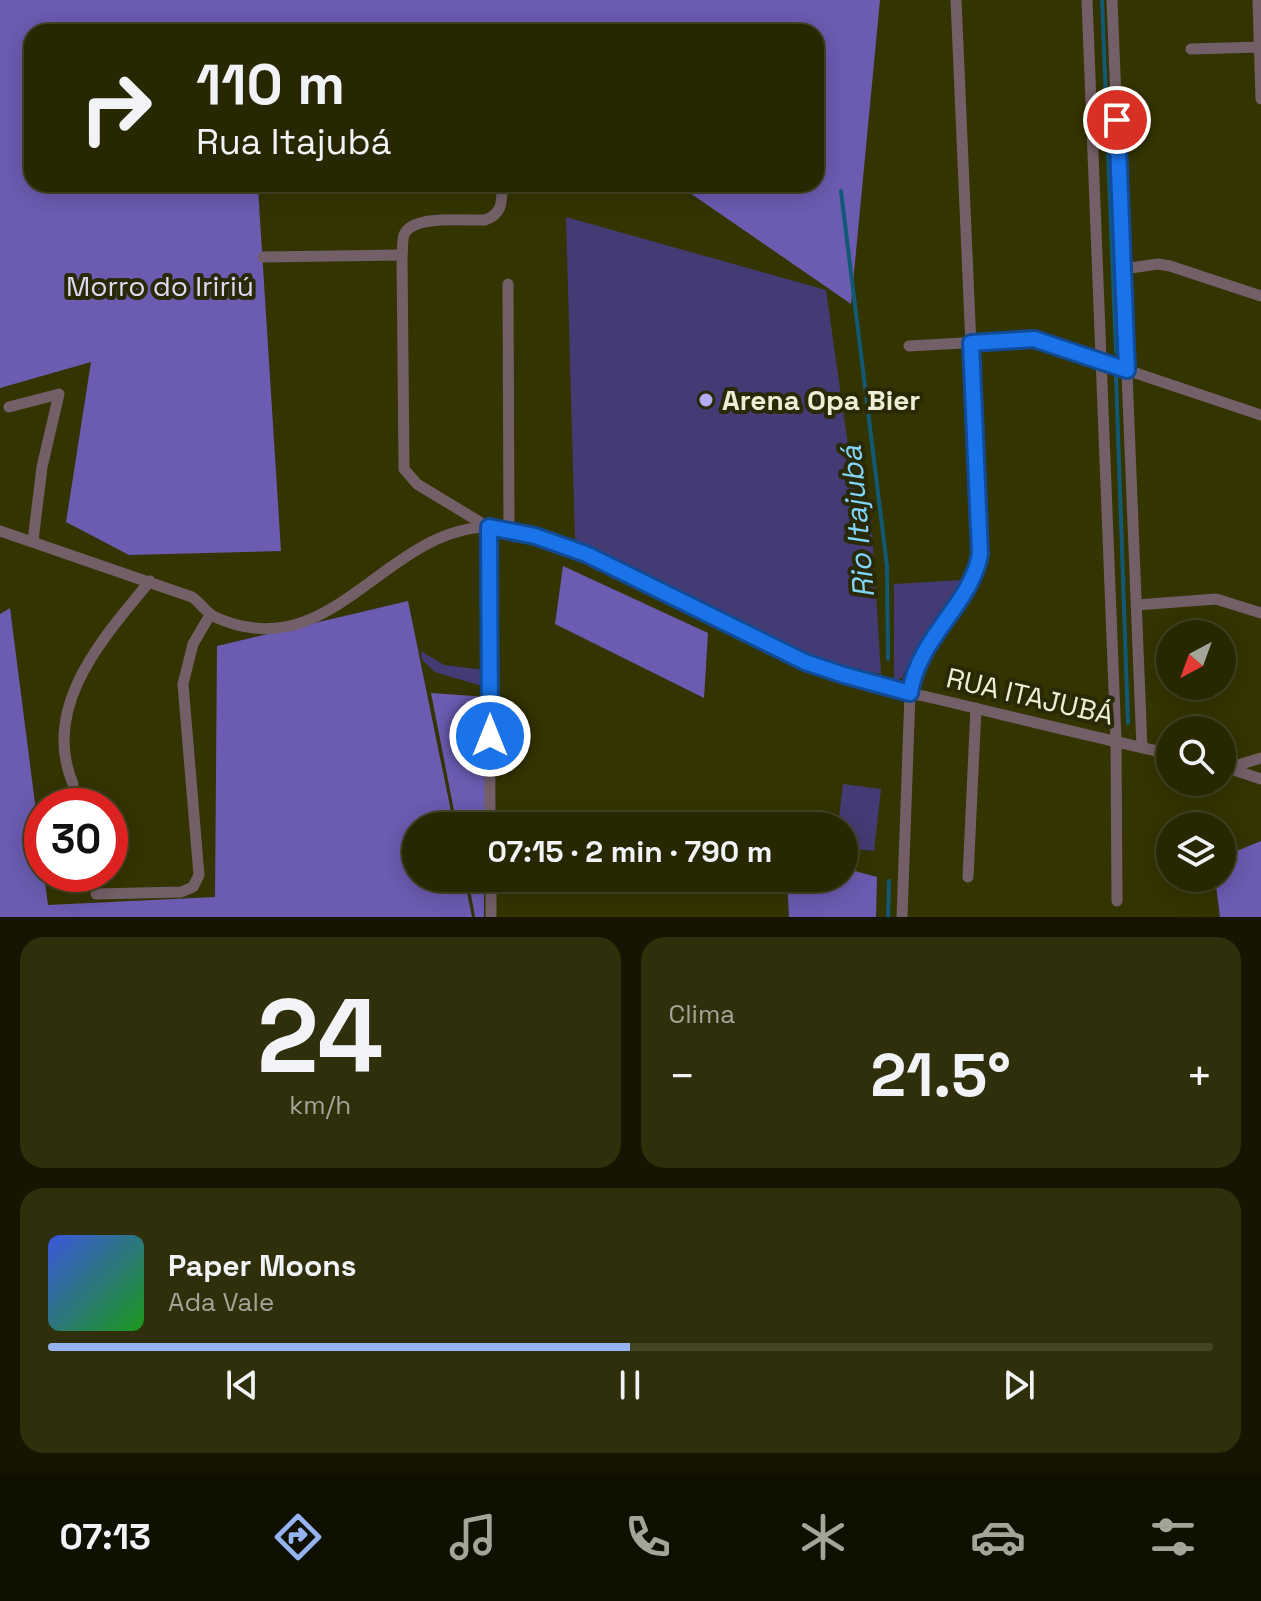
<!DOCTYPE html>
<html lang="pt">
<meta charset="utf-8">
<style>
:root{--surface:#272701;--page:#2f2f0b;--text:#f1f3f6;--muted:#a4a599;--line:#434423;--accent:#95b2f1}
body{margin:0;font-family:"Space Grotesk",sans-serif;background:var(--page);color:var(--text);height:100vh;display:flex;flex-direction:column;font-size:30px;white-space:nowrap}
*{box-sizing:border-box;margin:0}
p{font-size:26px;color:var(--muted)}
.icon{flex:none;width:44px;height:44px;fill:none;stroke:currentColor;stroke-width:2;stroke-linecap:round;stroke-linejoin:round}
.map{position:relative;height:917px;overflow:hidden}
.drawer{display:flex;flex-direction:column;gap:20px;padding:20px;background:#151501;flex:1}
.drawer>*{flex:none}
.guide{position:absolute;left:24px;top:24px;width:800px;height:168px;border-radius:24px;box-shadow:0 4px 20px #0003,0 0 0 2px var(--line);background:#272701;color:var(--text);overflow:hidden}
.needle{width:52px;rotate:221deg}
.controls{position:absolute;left:1156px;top:620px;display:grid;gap:16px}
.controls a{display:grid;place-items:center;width:80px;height:80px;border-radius:50%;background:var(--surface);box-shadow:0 4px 20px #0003,0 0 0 2px var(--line);font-size:40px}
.speed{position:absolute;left:24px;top:788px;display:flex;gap:16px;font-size:40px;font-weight:700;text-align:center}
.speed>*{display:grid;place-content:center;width:104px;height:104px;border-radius:50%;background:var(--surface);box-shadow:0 4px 20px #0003,0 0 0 2px var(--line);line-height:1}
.speed .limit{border:12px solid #d22;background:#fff;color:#111}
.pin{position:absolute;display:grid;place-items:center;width:68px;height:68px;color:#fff;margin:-34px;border:4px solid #fff;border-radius:50%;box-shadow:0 2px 8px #0007}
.me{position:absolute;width:88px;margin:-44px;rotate:0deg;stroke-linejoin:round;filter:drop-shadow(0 0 6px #0008)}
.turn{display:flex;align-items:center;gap:28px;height:168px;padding:0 40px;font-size:36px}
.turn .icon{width:104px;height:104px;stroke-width:2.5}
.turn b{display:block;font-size:56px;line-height:68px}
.big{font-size:60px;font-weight:600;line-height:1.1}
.drawer .widget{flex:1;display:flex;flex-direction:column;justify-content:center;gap:12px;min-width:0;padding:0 28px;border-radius:24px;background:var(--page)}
.drawer .dial{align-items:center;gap:0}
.dial b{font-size:104px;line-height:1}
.song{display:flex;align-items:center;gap:24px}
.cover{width:96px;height:96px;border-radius:12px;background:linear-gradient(135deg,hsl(230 70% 55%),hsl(120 70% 35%))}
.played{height:8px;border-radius:4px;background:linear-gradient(90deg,var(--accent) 50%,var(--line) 50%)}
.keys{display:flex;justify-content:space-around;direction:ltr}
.heat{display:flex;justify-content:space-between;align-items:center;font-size:44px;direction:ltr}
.drawer .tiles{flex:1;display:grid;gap:20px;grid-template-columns:1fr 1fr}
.widget:last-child{grid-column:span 2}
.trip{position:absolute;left:402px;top:812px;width:456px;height:80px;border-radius:40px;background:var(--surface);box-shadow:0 4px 20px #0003,0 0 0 2px var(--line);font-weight:600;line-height:80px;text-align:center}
.tabs{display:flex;height:128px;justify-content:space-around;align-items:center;background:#101000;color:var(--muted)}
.tabs .icon{width:56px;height:56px}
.tabs .active{color:var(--accent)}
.tabs b{font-size:36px;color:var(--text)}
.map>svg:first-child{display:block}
</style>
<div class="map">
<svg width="1261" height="917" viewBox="0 0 1261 917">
<rect width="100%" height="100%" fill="#343401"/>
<g fill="#453b74">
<polygon points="566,217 826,290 857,508 871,514 881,674 814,661 575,540"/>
<polygon points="961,580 918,645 902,678 894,681 894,584"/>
<polygon points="421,651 444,665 485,670 485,687 435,672 422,660"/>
<polygon points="843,784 881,789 874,851 844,848 844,826 838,826"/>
</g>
<g fill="#6b5bb1">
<polygon points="0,0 880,0 851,304 677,184 816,184 816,32 32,32 32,184 264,184 258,188 281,551 129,555 66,522 91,362 0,388"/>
<polygon points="563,566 708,633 704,698 555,624"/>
<polygon points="408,601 454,826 416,826 416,878 464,878 472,917 0,917 0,614 10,608 48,905 215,897 217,646"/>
<polygon points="431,693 487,697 485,826 457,826"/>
<polygon points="1261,841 1261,917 1220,917 1215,878 1222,878 1222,857"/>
<polygon points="844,868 877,877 876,917 789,917 787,878 844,878"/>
<polygon points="468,878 484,878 484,917 475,917"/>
</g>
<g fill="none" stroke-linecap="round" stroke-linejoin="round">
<g stroke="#125975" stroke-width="4">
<polyline points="1102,0 1116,352"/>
<polyline points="841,191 887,566 888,659"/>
<polyline points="1116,376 1128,723"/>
<polyline points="888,917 889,881"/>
</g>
<g stroke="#735f68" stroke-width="11">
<polyline points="1087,0 1116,741 1117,901"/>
<polyline points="1112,0 1142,748"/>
<polyline points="1258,0 1261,99"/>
<polyline points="1191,49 1261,47"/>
<polyline points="263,257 402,255"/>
<polyline points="1123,269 1158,264 1170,266 1261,296"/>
<polyline points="508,284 509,530"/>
<polyline points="909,346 1034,339 1261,415"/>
<polyline points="9,407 59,394 42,467 33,541"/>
<path d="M 488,527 L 417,484 L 404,469 L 402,255 C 403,249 402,240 404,235 C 412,214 466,221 485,220 C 503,214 502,201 502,184"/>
<polyline points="489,527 490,826"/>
<path d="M 0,531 L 192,597 C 201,603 206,613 215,617 C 331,670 384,528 489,527 C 511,527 534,536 554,542 C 624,566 690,605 757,638 C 778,648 800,661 823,669 C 866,685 913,693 958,704 C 1028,721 1099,738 1170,754"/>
<polyline points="1137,605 1216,599 1261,613"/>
<polyline points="1222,767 1228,768 1261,758"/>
<polyline points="1228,768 1261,779"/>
<path d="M 73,784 C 40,706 104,637 150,581"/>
<polyline points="968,877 976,708"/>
<polyline points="491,878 491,917"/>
<polyline points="96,894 181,892 193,887 199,875 183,684 193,644 210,615"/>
<path d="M 902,917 L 910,693 C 919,636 971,605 980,554 L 956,0"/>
</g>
</g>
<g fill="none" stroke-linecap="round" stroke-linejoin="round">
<defs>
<path id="route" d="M 490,736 L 489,527 L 535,536 L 586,554 L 805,662 L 844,675 L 910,693 C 919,636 971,605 980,554 L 971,343 L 1034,339 L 1127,370 L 1117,120"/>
</defs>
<use href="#route" stroke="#114b97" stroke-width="20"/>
<use href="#route" stroke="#1a73e8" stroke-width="14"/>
</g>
<circle fill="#b5acf8" stroke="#292905" stroke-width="3" cx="706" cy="400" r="8"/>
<g text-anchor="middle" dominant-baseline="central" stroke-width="8" stroke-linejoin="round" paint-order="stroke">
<g font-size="28" fill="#dcdaf2" stroke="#292905">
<text x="160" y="286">Morro do Iririú</text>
</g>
<g font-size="28" font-weight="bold" fill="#edeed5" stroke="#292905" text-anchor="start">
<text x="722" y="400">Arena Opa Bier</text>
</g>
<g font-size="28" fill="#edeed5" stroke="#292905">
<text transform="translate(1030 696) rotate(13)">RUA ITAJUBÁ</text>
</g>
<g font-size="30" font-style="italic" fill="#82d5fb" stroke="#292905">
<text transform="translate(857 522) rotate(-95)">Rio Itajubá</text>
</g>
</g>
</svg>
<div class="controls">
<a><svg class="needle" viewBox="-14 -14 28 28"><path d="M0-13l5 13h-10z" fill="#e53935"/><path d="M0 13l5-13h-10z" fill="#a4a599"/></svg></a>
<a><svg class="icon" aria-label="search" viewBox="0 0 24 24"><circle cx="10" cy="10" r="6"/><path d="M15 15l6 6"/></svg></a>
<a><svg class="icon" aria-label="layers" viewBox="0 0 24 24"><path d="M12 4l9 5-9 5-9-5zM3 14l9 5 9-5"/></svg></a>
</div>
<div class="speed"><div class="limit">30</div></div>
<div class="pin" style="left:1117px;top:120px;background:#d93025"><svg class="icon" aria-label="arrive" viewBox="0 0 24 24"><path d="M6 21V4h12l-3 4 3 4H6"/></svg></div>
<svg class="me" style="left:490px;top:736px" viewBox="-20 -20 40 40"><circle r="17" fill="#1a73e8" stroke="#fff" stroke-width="3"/><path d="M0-11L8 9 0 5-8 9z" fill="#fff"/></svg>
<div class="trip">07:15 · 2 min · 790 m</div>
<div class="guide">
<div class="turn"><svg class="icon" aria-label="right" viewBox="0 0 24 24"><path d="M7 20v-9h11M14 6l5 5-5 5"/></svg><div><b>110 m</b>Rua Itajubá</div></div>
</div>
</div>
<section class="drawer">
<div class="tiles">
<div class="widget dial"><b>24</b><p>km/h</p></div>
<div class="widget"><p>Clima</p>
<div class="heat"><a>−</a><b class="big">21.5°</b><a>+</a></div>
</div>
<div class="widget">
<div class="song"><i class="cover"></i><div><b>Paper Moons</b><p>Ada Vale</p></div></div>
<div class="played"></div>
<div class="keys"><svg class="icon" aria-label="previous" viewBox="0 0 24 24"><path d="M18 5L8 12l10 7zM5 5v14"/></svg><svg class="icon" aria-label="pause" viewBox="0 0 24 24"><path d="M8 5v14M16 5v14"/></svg><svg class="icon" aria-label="next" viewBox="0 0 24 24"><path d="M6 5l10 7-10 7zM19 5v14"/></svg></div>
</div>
</div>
</section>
<nav class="tabs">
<b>07:13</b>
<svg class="icon active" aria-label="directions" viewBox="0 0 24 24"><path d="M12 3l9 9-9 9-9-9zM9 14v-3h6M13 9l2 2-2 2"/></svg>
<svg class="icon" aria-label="music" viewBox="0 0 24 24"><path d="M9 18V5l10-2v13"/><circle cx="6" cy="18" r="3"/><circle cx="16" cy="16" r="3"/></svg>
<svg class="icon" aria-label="phone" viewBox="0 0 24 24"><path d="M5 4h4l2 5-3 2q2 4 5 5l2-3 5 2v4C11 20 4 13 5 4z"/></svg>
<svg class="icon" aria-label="climate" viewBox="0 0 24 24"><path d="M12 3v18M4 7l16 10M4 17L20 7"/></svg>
<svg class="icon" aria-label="car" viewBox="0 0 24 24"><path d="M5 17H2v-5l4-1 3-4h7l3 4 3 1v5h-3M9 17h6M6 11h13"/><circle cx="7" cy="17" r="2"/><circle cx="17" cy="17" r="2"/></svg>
<svg class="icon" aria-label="filters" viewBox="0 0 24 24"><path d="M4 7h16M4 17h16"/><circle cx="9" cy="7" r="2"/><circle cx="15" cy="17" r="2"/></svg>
</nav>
